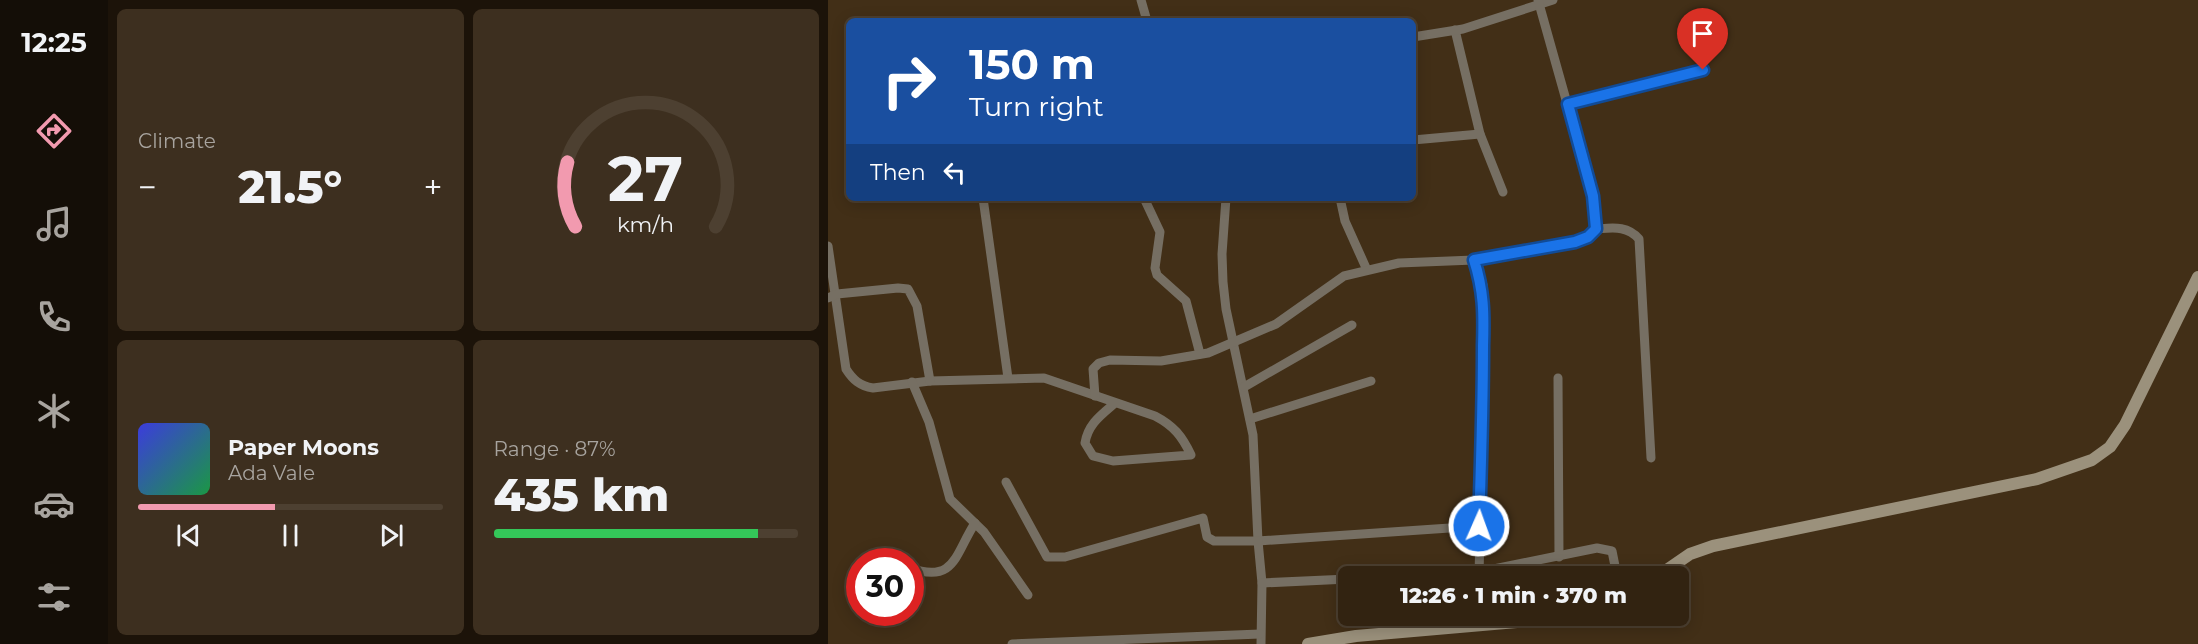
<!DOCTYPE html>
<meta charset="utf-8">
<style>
:root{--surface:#322311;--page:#3d2f1f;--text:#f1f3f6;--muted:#a8a49f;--line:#4d4031;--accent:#f29aaf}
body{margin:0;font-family:Montserrat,sans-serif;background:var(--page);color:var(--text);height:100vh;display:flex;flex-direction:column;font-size:22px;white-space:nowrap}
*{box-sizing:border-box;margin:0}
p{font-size:20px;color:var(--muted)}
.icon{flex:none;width:33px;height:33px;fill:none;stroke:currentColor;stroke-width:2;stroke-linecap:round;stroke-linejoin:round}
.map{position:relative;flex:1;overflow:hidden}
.side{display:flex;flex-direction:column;gap:9px;padding:9px;background:#1c1309;width:720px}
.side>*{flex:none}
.guide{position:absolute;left:18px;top:18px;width:570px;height:183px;border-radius:9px;box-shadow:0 3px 15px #0003,0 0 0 2px var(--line);background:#1a4fa0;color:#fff;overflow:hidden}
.speed{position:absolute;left:18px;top:548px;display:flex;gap:12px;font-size:30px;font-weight:700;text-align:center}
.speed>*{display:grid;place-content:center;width:78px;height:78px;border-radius:50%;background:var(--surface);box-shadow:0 3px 15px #0003,0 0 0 2px var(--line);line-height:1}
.speed .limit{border:9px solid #d22;background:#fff;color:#111}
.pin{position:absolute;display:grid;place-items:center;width:51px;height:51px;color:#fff;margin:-62px -26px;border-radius:50% 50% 50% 0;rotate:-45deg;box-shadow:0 0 6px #0007}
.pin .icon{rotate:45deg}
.me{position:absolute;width:66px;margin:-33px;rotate:2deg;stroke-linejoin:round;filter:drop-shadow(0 0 4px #0008)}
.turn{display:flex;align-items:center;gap:21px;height:126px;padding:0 24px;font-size:27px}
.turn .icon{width:78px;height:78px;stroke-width:2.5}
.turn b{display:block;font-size:42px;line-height:51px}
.then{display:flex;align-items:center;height:57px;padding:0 24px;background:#0003;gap:12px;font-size:22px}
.big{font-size:45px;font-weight:800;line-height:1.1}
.side .widget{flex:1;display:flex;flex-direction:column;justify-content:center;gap:9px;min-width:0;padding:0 21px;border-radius:9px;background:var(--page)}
.side .dial{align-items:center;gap:0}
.dial svg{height:156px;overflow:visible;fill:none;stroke:var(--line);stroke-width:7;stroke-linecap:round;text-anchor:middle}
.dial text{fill:var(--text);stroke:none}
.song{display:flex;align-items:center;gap:18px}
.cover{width:72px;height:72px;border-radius:9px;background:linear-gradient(135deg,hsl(240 70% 55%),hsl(140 70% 35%))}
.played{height:6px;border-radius:3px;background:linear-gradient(90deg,var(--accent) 45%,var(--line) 45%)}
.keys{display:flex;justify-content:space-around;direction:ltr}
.heat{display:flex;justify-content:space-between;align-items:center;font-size:33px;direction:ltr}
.charge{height:9px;border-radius:4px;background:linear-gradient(90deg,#34c759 87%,var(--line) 0)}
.side .tiles{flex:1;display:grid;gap:9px;grid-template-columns:repeat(2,1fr)}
.trip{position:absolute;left:510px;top:566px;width:351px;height:60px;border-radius:9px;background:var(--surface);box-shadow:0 3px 15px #0003,0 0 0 2px var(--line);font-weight:800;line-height:60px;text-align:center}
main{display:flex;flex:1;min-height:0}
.dock{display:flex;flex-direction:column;width:108px;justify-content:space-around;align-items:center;background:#140e07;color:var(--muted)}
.dock .icon{width:42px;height:42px}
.dock .selected{color:var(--accent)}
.dock b{font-size:27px;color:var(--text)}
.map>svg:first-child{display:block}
</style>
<main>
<nav class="dock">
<b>12:25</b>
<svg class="icon selected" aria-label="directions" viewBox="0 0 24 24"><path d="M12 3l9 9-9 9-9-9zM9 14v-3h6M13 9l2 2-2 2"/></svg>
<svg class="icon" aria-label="music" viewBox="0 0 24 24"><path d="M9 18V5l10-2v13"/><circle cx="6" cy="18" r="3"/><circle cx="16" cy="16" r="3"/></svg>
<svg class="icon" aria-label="phone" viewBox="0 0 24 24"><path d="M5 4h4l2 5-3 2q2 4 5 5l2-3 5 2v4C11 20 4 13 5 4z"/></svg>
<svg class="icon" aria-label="climate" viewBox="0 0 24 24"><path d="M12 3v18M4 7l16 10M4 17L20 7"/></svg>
<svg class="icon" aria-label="car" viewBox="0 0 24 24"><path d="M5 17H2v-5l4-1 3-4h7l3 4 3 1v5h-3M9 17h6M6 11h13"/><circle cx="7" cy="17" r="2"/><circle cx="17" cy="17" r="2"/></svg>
<svg class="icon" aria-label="filters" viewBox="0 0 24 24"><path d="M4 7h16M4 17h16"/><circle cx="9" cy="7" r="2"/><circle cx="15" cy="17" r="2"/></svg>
</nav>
<section class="side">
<div class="tiles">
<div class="widget"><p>Climate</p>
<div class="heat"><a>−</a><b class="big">21.5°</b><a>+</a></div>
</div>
<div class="widget dial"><svg viewBox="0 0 100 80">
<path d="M14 69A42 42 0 1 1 86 69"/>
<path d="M14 69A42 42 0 0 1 10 36" stroke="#f29aaf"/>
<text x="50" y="56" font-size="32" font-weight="700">27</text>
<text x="50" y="72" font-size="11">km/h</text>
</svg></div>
<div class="widget">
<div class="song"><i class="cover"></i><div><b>Paper Moons</b><p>Ada Vale</p></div></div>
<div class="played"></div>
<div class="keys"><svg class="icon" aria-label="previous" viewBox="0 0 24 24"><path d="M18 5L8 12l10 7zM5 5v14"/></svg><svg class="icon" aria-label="pause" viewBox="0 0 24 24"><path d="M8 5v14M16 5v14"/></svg><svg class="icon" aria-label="next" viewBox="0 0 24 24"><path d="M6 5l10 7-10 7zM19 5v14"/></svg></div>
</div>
<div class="widget"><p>Range · 87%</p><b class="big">435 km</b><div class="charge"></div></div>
</div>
</section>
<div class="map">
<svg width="1370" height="644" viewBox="0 0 1370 644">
<rect width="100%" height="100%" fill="#422f17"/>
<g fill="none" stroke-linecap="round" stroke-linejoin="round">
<g stroke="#766f63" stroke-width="9">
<polyline points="313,0 319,21"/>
<polyline points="627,30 652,134 675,192"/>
<polyline points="585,37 635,29 725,0"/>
<polyline points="740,104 875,70"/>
<polyline points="585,140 652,134"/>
<polyline points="155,198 180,378"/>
<polyline points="316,198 332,232 327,268 329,275 358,301 372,354"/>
<polyline points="398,198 394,254 395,282 398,309 425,435 430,541 651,526"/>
<polyline points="512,198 517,221 539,270"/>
<path d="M 768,229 C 784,228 799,225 811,239 L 823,458"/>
<path d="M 0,246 L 18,369 C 25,380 32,386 45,388 L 102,381 L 216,378 L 327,416 C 346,426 354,436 363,455 L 285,461 L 265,456 L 257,443 C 260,424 273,415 287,403"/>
<polyline points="646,260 655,285 657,316 651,576"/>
<polyline points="0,298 9,294 70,288 80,289 89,306 102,381"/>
<polyline points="730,378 731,557"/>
<polyline points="84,382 101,422 122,499 156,532 200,595"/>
<polyline points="416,387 524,325"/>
<polyline points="267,396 265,369 271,363 282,360 333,361 380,353 448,324 516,276 571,263 646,260 713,250 747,242 760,237 768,229 765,196 710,0"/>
<polyline points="422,419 543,381"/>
<polyline points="178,482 219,557 237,557 375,518 379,537 386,541 430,541 434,583 433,644"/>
<polyline points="54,558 63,561"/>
<path d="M 82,568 C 127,584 127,554 147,523"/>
<polyline points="576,576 651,572 769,548 784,551 789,576"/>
<polyline points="434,583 520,579"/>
<polyline points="184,644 432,634"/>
</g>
<g stroke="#9b917c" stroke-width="12">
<polyline points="830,576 862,554 885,546 1209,479 1264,460 1282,447 1297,425 1370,277"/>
<polyline points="480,644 528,636 769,615"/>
</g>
</g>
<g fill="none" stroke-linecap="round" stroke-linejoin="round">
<defs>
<path id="route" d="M 651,526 C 653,466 655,406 655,346 C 656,314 656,291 646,260 L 747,242 L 760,237 L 768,229 L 765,196 L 740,104 L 875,70"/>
</defs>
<use href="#route" stroke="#114b97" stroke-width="15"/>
<use href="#route" stroke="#1a73e8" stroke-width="10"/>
</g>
</svg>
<div class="speed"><div class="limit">30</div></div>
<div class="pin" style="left:875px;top:70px;background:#d93025"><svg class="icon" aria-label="arrive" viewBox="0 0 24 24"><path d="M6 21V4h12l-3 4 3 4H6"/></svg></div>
<svg class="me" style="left:651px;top:526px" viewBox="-20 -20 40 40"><circle r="17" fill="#1a73e8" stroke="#fff" stroke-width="3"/><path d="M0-11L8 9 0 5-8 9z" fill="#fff"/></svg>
<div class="trip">12:26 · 1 min · 370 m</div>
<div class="guide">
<div class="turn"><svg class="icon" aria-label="right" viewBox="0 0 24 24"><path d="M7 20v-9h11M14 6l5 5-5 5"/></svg><div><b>150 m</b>Turn right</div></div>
<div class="then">Then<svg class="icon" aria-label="left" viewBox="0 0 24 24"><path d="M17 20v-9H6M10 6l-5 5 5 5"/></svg></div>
</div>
</div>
</main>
